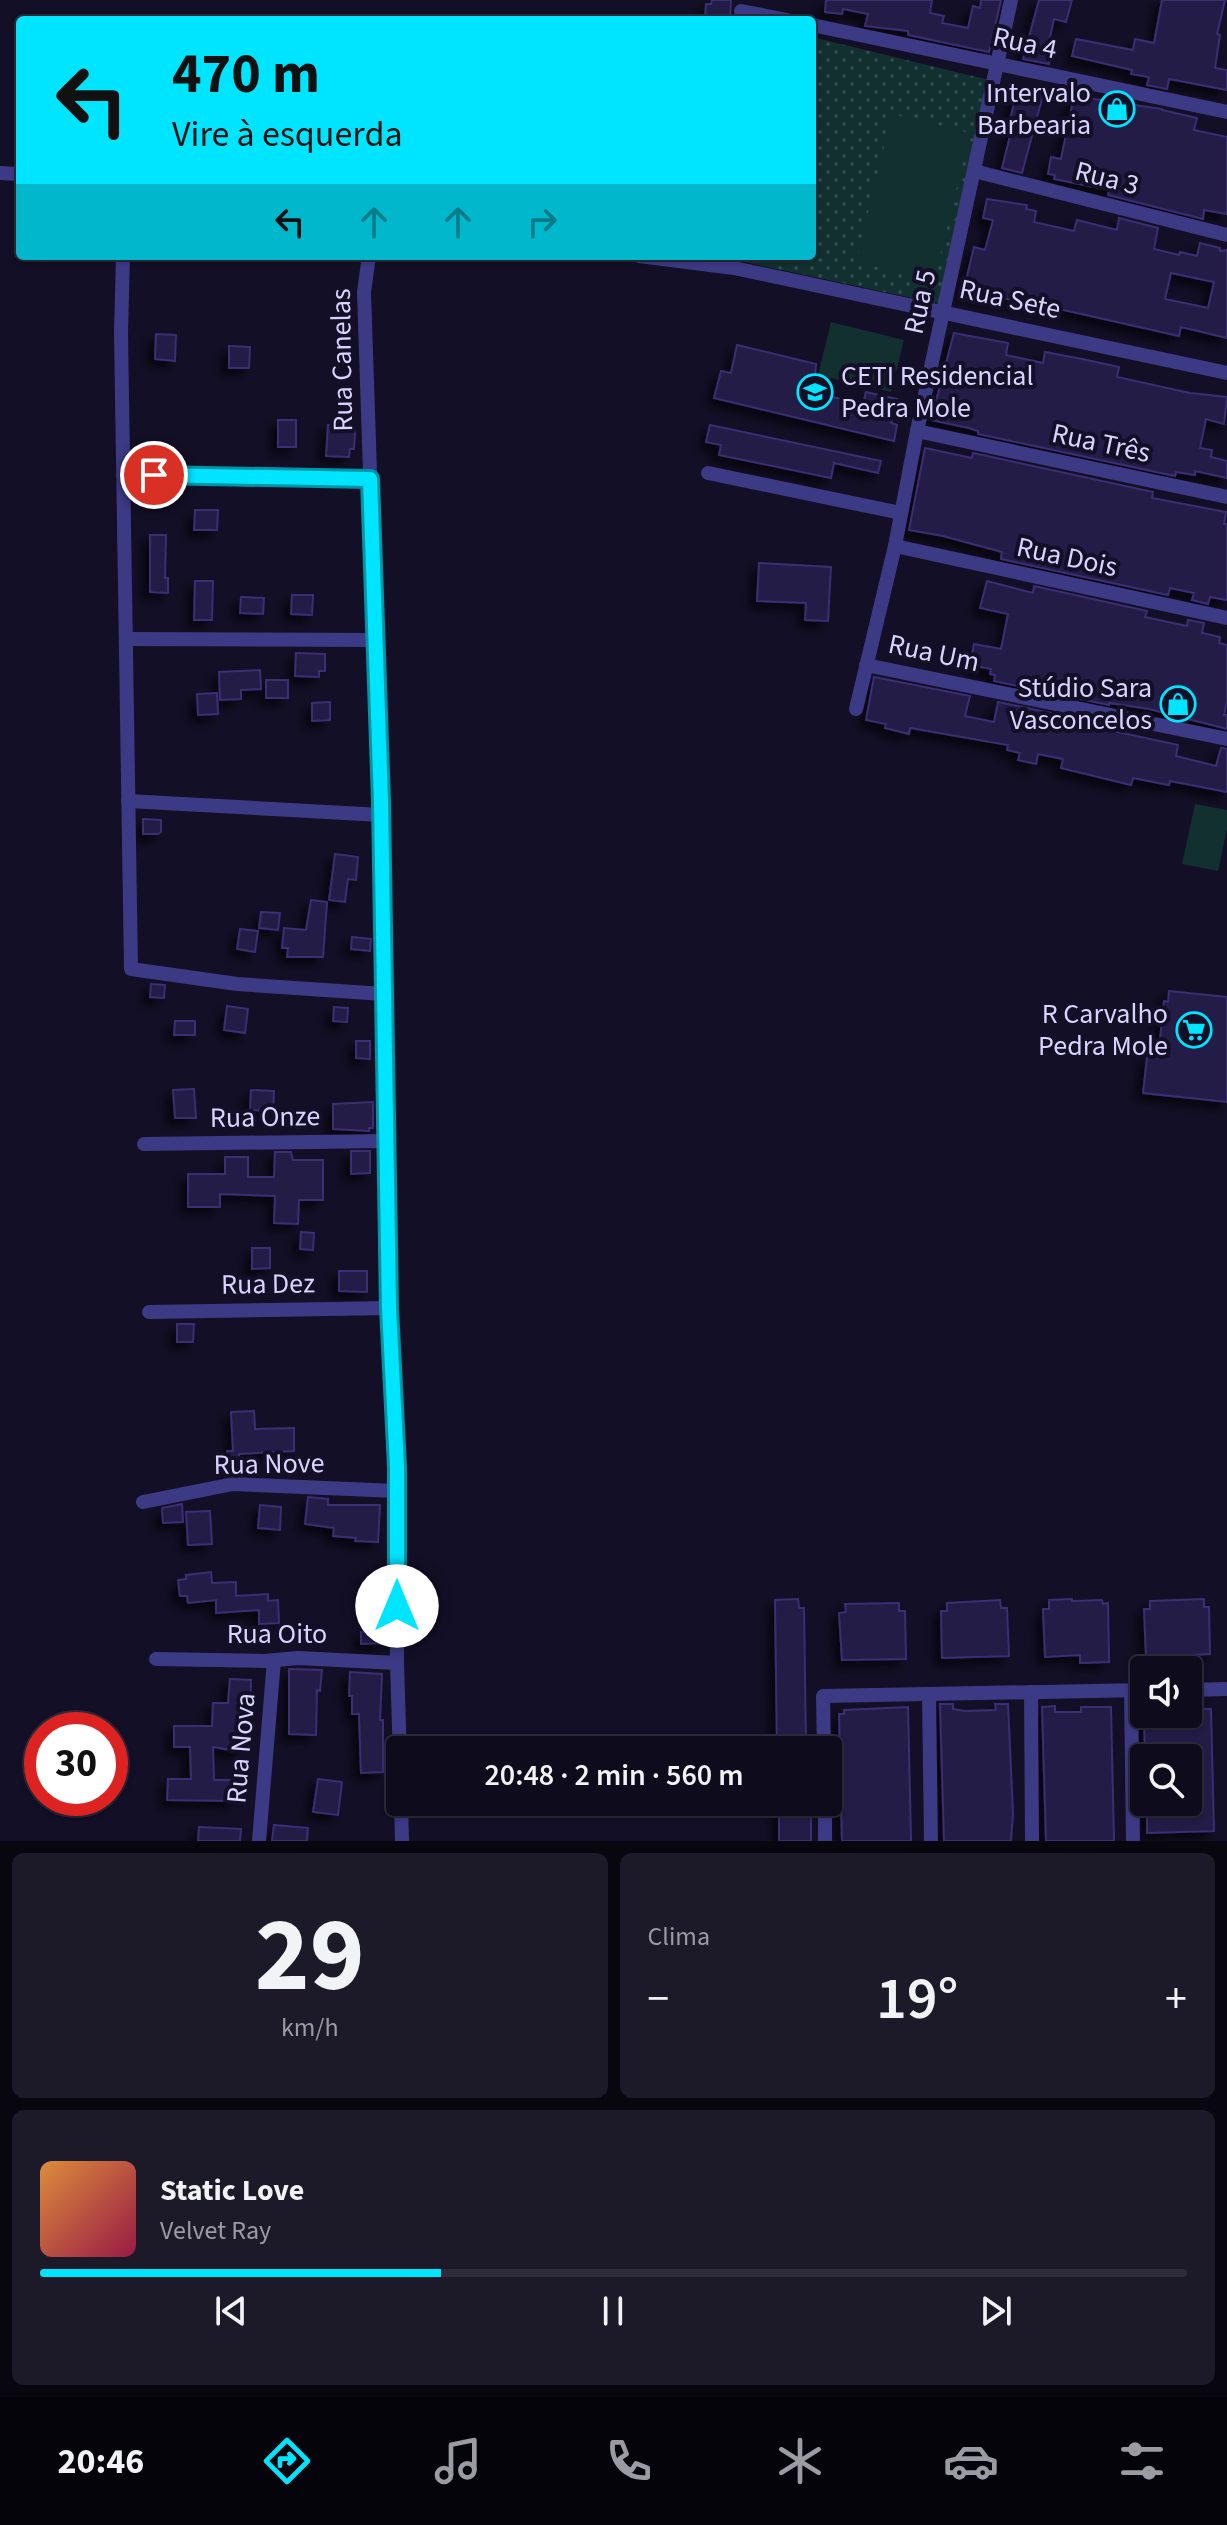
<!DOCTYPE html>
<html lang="pt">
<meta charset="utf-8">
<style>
:root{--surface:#0e0b1c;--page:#1c1929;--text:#f1f3f6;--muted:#9b9ba3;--line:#2e2b3b;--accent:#00e5ff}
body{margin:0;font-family:"Source Sans 3",sans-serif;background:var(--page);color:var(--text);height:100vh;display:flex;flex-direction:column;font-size:30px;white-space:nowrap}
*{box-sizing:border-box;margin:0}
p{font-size:26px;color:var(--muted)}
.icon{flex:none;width:44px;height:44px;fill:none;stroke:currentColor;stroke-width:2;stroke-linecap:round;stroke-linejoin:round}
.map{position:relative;height:1841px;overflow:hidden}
.drawer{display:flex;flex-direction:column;gap:12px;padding:12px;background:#08060f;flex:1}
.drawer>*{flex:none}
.hud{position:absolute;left:16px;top:16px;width:800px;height:244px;border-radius:8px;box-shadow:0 2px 6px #0004,0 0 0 2px var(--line);background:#00e5ff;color:#111;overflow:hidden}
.buttons{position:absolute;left:1130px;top:1656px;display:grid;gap:16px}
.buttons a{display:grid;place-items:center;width:72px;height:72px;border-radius:8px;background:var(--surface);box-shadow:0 2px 6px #0004,0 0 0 2px var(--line);font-size:40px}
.speed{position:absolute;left:24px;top:1712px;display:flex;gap:16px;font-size:40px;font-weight:700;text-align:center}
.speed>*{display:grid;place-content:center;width:104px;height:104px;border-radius:50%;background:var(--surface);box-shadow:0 2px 6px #0004,0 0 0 2px var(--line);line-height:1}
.speed .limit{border:12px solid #d22;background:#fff;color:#111}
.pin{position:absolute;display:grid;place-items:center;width:68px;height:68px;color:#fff;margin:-34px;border:4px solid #fff;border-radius:50%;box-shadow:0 2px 8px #0007}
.me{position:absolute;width:88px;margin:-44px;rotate:0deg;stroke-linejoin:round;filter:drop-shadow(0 0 6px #0008)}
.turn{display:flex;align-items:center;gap:28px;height:168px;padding:0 24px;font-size:36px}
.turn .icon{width:104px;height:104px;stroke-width:2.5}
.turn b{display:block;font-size:56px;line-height:68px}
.lanes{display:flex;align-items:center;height:76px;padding:0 24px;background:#0003;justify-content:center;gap:40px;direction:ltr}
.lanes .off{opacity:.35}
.big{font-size:60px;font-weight:600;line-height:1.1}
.drawer .tile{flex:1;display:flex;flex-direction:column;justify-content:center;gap:12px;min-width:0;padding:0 28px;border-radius:12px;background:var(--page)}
.drawer .dial{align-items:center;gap:0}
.dial b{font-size:104px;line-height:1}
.song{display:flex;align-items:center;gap:24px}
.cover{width:96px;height:96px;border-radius:12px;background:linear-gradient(135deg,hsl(30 70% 55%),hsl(340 70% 35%))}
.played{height:8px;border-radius:4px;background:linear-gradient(90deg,var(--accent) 35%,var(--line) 35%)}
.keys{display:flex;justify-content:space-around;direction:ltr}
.heat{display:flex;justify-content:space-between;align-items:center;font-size:44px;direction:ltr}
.drawer .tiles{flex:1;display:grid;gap:12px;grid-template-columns:1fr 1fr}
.tile:last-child{grid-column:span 2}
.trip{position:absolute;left:386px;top:1736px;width:456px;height:80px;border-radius:8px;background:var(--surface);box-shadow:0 2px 6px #0004,0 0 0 2px var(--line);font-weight:600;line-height:80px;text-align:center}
.tabs{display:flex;height:128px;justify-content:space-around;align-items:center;background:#06040b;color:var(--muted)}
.tabs .icon{width:56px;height:56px}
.tabs .active{color:var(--accent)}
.tabs b{font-size:36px;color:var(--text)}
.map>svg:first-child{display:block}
</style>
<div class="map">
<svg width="1227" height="1841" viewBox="0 0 1227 1841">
<defs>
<pattern id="grass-dots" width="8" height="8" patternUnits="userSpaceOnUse" patternTransform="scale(2)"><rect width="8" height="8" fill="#12302f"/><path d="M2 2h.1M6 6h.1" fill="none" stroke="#344d4e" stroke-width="1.8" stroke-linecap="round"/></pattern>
<filter id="shadow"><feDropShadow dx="-7" dy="7" stdDeviation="4" flood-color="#0009"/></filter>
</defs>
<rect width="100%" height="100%" fill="#130f26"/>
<polygon fill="url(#grass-dots)" points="812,37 989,80 940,304 744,262 744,256 812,256"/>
<g fill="#12302f">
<polygon points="892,114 970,133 934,280 856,262"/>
<polygon points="831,322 904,340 891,392 818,375"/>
<polygon points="1195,804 1227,810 1227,829 1218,871 1182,864"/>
</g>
<g fill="#241b47" stroke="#3b2d73" stroke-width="2" fill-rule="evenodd" filter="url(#shadow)">
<polygon points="712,0 731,0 730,20 705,20 706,4 711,4"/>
<polygon points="826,0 932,0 930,13 944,16 942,23 968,28 973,6 980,8 981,0 1001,0 989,52 908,35 908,31 865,26 868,14 843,9 842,14 825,12"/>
<polygon points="1039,0 1072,0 1066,22 1054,19 1048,46 1052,47 1049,64 1023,59"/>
<polygon points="1162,0 1225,0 1217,34 1220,35 1215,68 1227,70 1227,90 1169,79 1167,89 1147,85 1149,77 1131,74 1132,70 1072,56 1076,39 1133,50 1135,39 1154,43"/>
<polygon points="1020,90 1043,95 1022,173 1002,168 1012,128 1012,121 1010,120 1016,95 1019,95"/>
<polygon points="1074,96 1162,109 1162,110 1197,118 1194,130 1227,137 1227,214 1204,210 1203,219 1108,195 1109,190 1054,179 1055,175 1048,174 1051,157 1061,159"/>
<path d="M 987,199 L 1027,205 L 1026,209 L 1036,211 L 1034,222 L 1074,231 L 1077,220 L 1117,230 L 1119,218 L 1158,228 L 1154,249 L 1179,255 L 1180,252 L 1197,256 L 1200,243 L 1220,248 L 1220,251 L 1227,250 L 1227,338 L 1181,327 L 1179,336 L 1037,304 L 995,297 L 995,300 L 963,293 L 974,247 L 985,250 L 993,220 L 983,218 ZM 1171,273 L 1214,282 L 1208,308 L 1165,299 Z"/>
<polygon points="954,333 1008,343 1006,355 1043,363 1045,352 1082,359 1119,367 1117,377 1190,393 1227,397 1224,424 1206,419 1200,448 1212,450 1211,457 1227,461 1227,478 1195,471 1195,475 1176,472 1175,476 978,434 978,431 969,428 931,420"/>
<polygon points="156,334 176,335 175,361 155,359"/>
<polygon points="737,345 816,364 815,376 824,379 819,394 863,404 866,392 897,399 891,423 897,425 894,441 714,398 721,371 731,373"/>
<polygon points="229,346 250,347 249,368 229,368"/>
<rect x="278" y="420" width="18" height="27"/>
<polygon points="328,425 351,426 351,432 355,432 354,449 350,449 349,457 326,456"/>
<polygon points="710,425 881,461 878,473 834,463 831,478 719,455 721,445 706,442"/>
<polygon points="925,448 972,458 973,453 1153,492 1152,498 1226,512 1224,524 1227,524 1227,600 1210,597 1208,604 1192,600 1194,593 1170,588 1168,595 1001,559 1002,552 943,536 909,530"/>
<polygon points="195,510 218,510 217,530 194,530"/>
<polygon points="150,535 166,535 165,578 168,578 168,593 150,592"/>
<polygon points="759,563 831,567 828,621 805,620 806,603 757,601"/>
<polygon points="195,581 213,581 212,620 194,620"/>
<polygon points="987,581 1033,593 1034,586 1147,611 1145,617 1187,626 1188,620 1204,623 1202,633 1220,637 1219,643 1227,645 1227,701 1224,715 1227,715 1227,729 1149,709 1109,703 1109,705 994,681 995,675 990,674 991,669 970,665 974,644 1001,649 1008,614 980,608"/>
<polygon points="292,595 313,595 312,615 291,614"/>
<polygon points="241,597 264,598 263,614 240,613"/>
<polygon points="296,653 325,654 325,671 319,671 319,677 295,676"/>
<polygon points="260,670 261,689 241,690 241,699 220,700 219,672"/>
<polygon points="874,677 970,696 965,716 994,722 998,702 1105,724 1104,729 1178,745 1176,756 1216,766 1221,748 1227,749 1227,792 1170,781 1169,785 1133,778 1131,785 1061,768 1063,759 1038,754 1036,764 1018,760 1020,753 1007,750 1008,745 910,728 909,734 885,728 886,724 866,720"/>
<rect x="266" y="680" width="22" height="18"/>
<polygon points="217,693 218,714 198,715 197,694"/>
<polygon points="330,702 330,720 312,721 312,703"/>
<polygon points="143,819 161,820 161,832 158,834 143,834"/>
<polygon points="335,854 358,857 356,880 348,879 345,902 329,900"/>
<polygon points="311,900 327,902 323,957 287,957 288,948 282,948 284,928 306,930"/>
<polygon points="261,912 280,913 278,930 259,928"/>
<polygon points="240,929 258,931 255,952 237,949"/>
<polygon points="352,937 371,939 370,951 351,949"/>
<polygon points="151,984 165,985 164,998 150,997"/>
<polygon points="1169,991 1227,997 1227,1102 1143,1093 1147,1057 1158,1058 1164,1001 1168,1002"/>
<polygon points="227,1006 248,1009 245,1033 224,1030"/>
<polygon points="334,1007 348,1008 347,1022 333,1021"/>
<polygon points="175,1021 195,1021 195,1035 174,1035"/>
<polygon points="356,1041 370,1041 370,1059 356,1058"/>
<polygon points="194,1089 196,1118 175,1118 173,1090"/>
<polygon points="251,1090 274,1091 273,1111 250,1110"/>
<polygon points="373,1102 373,1128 369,1128 369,1131 333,1129 333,1104"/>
<polygon points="351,1151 370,1151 370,1173 351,1174"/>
<polygon points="275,1152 291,1152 293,1160 323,1160 323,1200 299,1200 298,1224 274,1223 275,1196 220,1194 220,1207 188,1207 188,1174 225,1174 225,1157 248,1157 248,1177 274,1177"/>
<polygon points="301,1232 314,1233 313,1250 300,1249"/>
<polygon points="252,1248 270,1248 270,1268 252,1269"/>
<polygon points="339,1271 367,1271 367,1292 339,1291"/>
<polygon points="177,1324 194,1324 193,1342 177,1342"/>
<polygon points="254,1411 255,1429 294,1428 294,1451 239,1454 240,1472 228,1472 227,1451 233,1451 231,1412"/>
<polygon points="308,1497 328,1499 328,1505 380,1505 378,1542 355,1541 356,1538 333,1536 334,1528 305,1524"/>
<polygon points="182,1504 183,1522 163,1523 162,1508"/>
<polygon points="260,1505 281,1507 280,1530 258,1528"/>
<polygon points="210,1511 212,1544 188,1545 186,1512"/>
<polygon points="211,1572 212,1583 236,1582 236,1596 268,1594 268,1601 278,1600 279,1623 259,1624 259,1610 216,1613 216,1600 188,1603 187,1596 180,1596 178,1580 186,1579 186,1575"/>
<polygon points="798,1599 799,1608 804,1608 806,1745 777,1746 775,1600"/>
<polygon points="1072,1599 1072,1601 1102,1600 1103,1604 1108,1603 1109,1662 1080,1663 1080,1655 1045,1657 1043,1609 1049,1609 1049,1600"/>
<polygon points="1204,1599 1204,1607 1209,1607 1210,1654 1146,1657 1144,1609 1150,1609 1150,1601"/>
<polygon points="1000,1600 1001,1608 1007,1608 1009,1656 942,1658 941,1611 947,1611 947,1603"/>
<polygon points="899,1603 899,1611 905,1611 906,1659 842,1660 839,1613 846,1612 845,1604"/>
<polygon points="382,1631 383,1643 361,1644 361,1632"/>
<polygon points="289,1669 322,1670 320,1691 317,1690 316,1735 289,1734"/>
<polygon points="350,1672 382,1674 380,1720 383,1720 383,1772 361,1773 359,1714 352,1714 352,1696 349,1696"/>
<polygon points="230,1679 251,1680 250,1724 246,1724 241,1752 213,1747 214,1780 236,1780 235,1801 167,1800 168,1779 191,1779 190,1747 174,1747 174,1726 212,1726 213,1703 228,1703"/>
<polygon points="940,1704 953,1704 953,1709 965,1711 996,1710 995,1704 1008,1704 1013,1814 1011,1841 944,1841"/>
<polygon points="1055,1706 1055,1712 1081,1712 1081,1707 1111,1707 1114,1841 1046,1841 1042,1707"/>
<polygon points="908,1707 911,1841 842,1841 839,1714 844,1714 844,1710"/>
<polygon points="1188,1709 1211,1709 1214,1831 1147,1833 1147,1802 1189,1802 1189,1799 1188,1758 1145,1758 1144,1714 1188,1714"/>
<polygon points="318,1779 342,1782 338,1815 313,1812"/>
<rect x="779" y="1802" width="32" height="39"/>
<polygon points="274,1825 308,1828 307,1841 272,1841"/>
<polygon points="199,1827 241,1829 240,1841 198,1841"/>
</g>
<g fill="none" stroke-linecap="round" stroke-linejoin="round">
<g stroke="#3d3a85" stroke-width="14">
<polyline points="741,11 787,20"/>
<polyline points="812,25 1227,112"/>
<polyline points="974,171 1227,235"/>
<polyline points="0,173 20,174"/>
<polyline points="123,256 121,333 131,969 237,984 384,994"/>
<polyline points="369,256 364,292 381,802 389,1308 397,1467 397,1663 400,1759"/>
<polyline points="639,256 734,268 1227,373"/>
<polyline points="917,431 1227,497"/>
<polyline points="708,473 901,513"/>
<polyline points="123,475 370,479"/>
<polyline points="895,546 1227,618"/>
<polyline points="126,639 375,640"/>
<polyline points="866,665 1227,739"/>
<polyline points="856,709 895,546 917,431 1011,0"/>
<polyline points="128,801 381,815"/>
<polyline points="144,1144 387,1141"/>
<polyline points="149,1312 389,1308"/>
<polyline points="143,1502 233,1484 397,1491"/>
<polyline points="156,1659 265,1661 298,1658 397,1663"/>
<polyline points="1131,1690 1133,1841"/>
<polyline points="1188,1690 1227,1689"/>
<polyline points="1031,1692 1032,1841"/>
<polyline points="929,1694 931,1841"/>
<polyline points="824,1750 823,1696 1144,1690"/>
<polyline points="401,1802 402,1841"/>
<polyline points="825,1802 825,1841"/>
<polyline points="259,1841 274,1660"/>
</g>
</g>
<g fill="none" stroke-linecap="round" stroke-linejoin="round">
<defs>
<polyline id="route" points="154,475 370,479 381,802 389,1308 397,1467 397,1606"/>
</defs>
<use href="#route" stroke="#0095a6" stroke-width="20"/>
<use href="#route" stroke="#00e5ff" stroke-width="14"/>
</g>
<defs>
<symbol id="shop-ring" viewBox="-11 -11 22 22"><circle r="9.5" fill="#130f26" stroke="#00e5ff" stroke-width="1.5"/><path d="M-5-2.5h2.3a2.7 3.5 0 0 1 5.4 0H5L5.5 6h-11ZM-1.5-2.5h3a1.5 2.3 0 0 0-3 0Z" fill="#00e5ff"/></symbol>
<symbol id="school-ring" viewBox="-11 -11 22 22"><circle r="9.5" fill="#130f26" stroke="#00e5ff" stroke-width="1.5"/><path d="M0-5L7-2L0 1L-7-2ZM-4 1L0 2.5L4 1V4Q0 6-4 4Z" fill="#00e5ff"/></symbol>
<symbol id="supermarket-ring" viewBox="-11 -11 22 22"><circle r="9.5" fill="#130f26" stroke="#00e5ff" stroke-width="1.5"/><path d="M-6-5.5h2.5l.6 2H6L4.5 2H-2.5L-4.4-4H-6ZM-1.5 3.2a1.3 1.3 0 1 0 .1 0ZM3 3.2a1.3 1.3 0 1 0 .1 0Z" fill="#00e5ff"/></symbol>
</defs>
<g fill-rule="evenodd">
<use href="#shop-ring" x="1097" y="89" width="40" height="40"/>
<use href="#school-ring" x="795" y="372" width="40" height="40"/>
<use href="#shop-ring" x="1158" y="684" width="40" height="40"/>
<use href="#supermarket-ring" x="1174" y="1010" width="40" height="40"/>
</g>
<g text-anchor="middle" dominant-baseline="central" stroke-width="8" stroke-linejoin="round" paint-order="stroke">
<g font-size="28" fill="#d9d4ff" stroke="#130f26">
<text transform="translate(1025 43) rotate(12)">Rua 4</text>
<text transform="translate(1107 178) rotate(14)">Rua 3</text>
<text transform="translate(1010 299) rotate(12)">Rua Sete</text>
<text transform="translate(920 302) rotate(-78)">Rua 5</text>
<text transform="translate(342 360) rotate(-91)">Rua Canelas</text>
<text transform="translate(1101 443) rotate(12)">Rua Três</text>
<text transform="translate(1067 557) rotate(12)">Rua Dois</text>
<text transform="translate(934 653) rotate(12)">Rua Um</text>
<text transform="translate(265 1117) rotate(-1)">Rua Onze</text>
<text transform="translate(268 1284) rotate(-1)">Rua Dez</text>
<text transform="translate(269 1464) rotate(-1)">Rua Nove</text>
<text x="277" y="1634">Rua Oito</text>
<text transform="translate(241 1748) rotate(-85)">Rua Nova</text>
</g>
<g font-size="28" fill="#d9d4ff" stroke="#130f26" text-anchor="end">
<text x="1091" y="93">Intervalo<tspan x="1091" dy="32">Barbearia</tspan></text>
<text x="841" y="376" text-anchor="start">CETI Residencial<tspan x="841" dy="32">Pedra Mole</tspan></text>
<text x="1152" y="688">Stúdio Sara<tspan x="1152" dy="32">Vasconcelos</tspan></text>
<text x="1168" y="1014">R Carvalho<tspan x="1168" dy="32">Pedra Mole</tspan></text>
</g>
</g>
</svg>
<div class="buttons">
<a><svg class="icon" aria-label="sound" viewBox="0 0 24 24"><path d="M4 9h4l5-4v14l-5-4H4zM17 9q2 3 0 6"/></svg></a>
<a><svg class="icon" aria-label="search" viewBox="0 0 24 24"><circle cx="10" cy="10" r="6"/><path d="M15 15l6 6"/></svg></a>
</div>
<div class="speed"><div class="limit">30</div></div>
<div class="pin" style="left:154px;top:475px;background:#d93025"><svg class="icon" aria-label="arrive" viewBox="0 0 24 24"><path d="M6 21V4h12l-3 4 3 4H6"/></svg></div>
<svg class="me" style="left:397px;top:1606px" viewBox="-20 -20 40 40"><circle r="19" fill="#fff"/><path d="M0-13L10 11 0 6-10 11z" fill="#00e5ff"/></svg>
<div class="trip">20:48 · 2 min · 560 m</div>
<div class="hud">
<div class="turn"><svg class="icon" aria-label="left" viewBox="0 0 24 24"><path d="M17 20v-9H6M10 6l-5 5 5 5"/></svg><div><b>470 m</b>Vire à esquerda</div></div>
<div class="lanes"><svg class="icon" aria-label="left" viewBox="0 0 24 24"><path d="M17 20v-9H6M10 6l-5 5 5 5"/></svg><svg class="icon off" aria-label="ahead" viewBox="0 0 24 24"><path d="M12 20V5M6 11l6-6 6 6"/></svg><svg class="icon off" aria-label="ahead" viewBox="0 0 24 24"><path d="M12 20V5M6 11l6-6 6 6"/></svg><svg class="icon off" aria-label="right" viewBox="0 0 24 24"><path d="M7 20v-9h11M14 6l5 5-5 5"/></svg></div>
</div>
</div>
<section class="drawer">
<div class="tiles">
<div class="tile dial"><b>29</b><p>km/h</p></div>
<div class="tile"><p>Clima</p>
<div class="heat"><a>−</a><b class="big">19°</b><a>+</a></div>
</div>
<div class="tile">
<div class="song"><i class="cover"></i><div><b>Static Love</b><p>Velvet Ray</p></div></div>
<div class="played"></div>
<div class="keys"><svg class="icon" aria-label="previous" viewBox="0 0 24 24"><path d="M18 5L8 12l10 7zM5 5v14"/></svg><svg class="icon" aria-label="pause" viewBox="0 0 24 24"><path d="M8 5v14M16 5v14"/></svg><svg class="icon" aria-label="next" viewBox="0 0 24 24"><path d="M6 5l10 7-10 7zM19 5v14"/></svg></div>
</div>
</div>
</section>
<nav class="tabs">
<b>20:46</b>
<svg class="icon active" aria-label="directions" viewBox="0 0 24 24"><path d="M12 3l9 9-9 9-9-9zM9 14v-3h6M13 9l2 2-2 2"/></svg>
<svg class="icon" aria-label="music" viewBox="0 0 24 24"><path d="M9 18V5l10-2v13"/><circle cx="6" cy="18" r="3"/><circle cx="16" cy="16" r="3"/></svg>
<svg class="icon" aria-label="phone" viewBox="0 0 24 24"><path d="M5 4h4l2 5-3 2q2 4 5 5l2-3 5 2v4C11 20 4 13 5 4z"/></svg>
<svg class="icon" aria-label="climate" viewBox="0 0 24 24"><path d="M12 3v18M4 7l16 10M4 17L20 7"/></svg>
<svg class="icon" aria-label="car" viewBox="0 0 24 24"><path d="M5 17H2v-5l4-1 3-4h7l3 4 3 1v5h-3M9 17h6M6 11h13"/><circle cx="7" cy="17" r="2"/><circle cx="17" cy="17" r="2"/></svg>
<svg class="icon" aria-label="filters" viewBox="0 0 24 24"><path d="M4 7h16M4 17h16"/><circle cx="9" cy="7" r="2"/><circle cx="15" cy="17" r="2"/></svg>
</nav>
